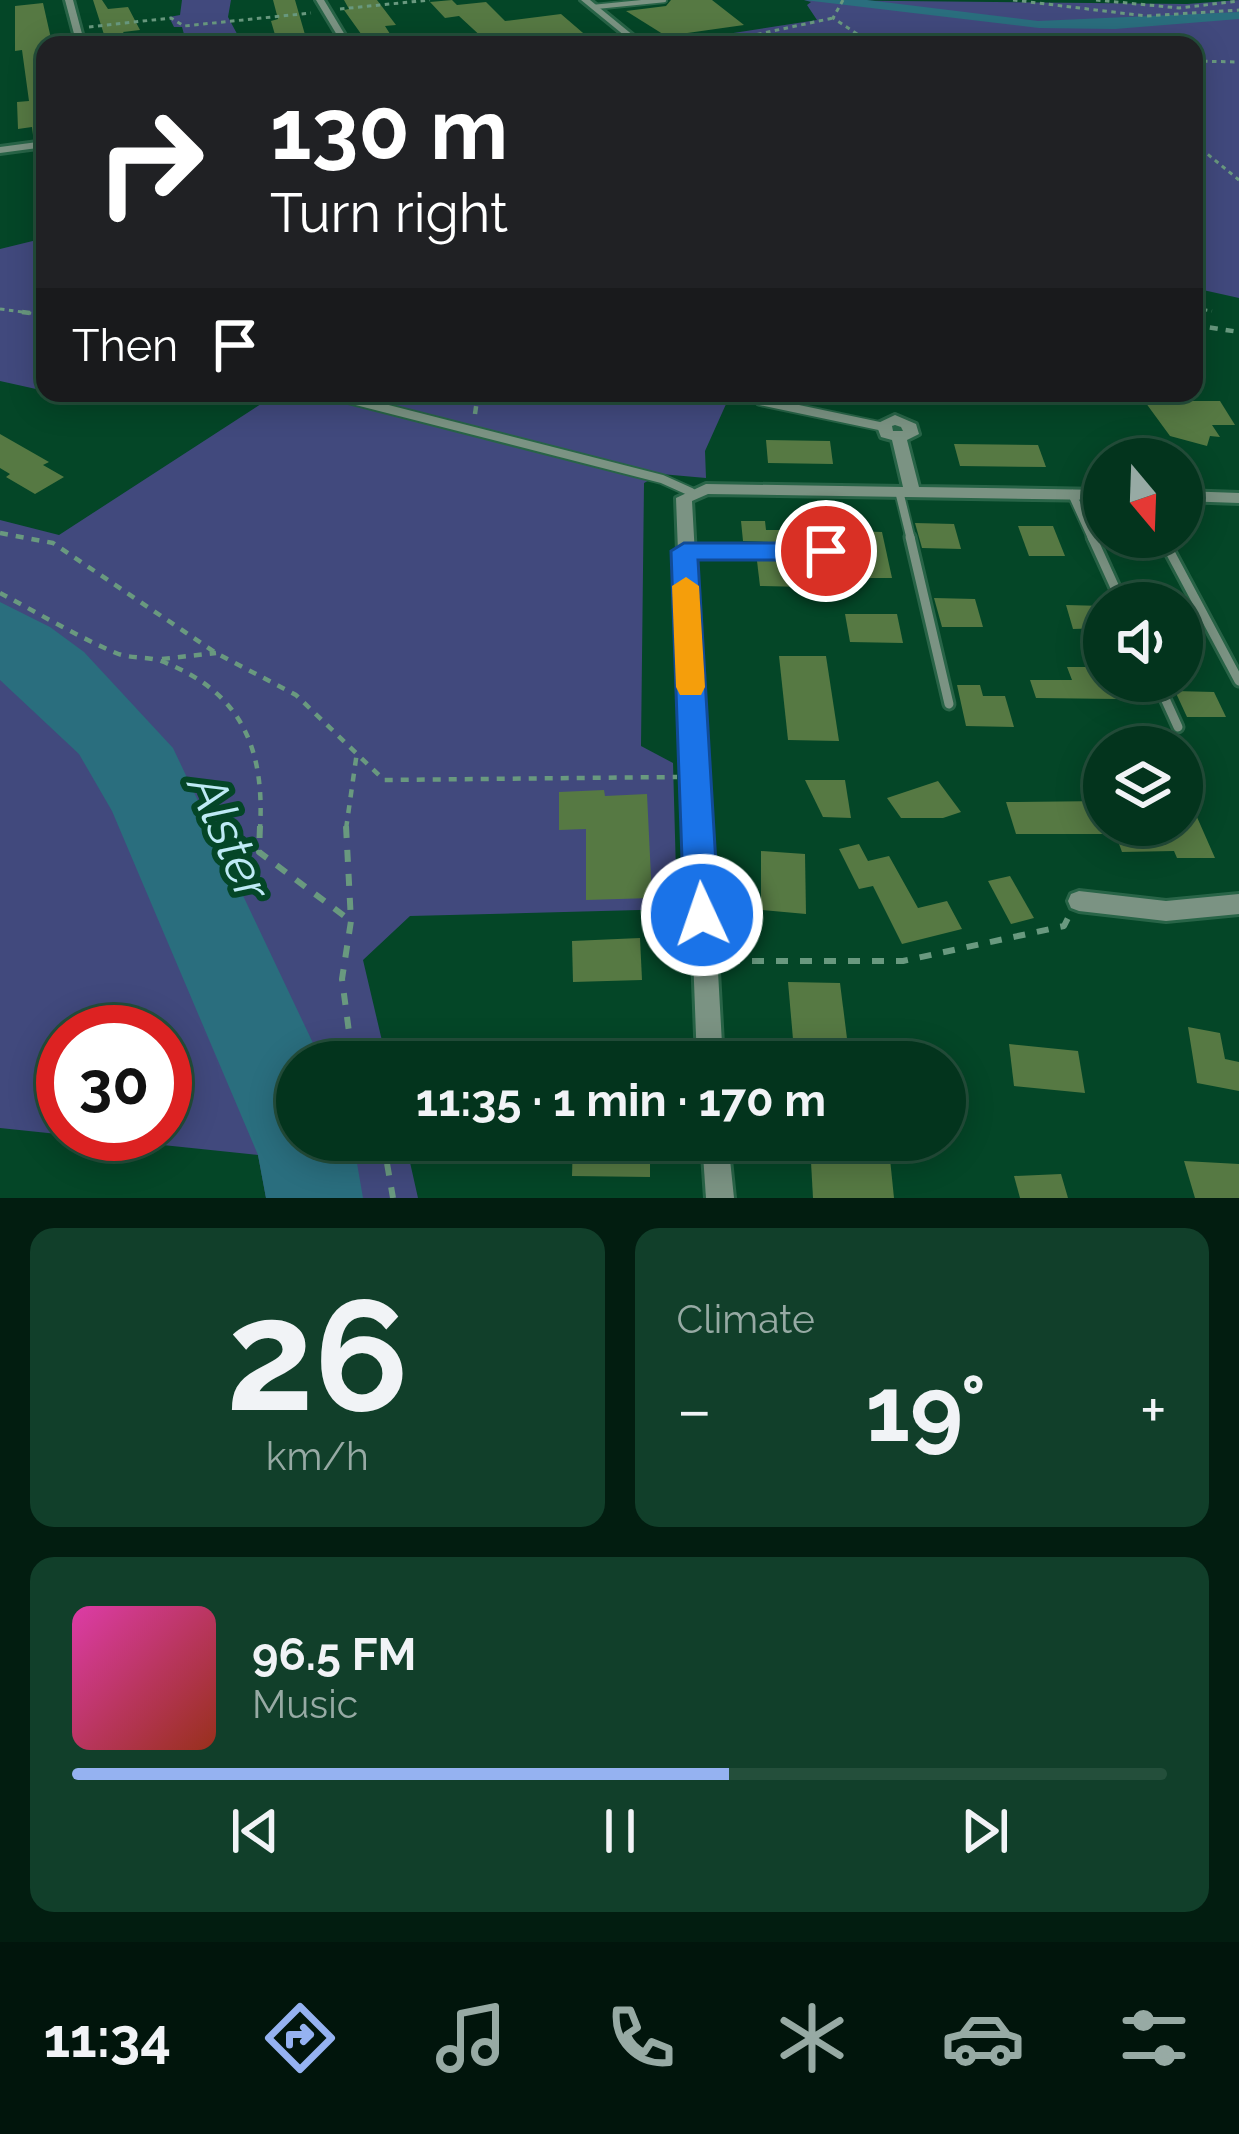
<!DOCTYPE html>
<meta charset="utf-8">
<style>
:root{--surface:#03341d;--page:#113f2a;--text:#f1f3f6;--muted:#97aaa4;--line:#244f3b;--accent:#95b2f1}
body{margin:0;font-family:Raleway,sans-serif;background:var(--page);color:var(--text);height:100vh;display:flex;flex-direction:column;font-size:45px;white-space:nowrap}
*{box-sizing:border-box;margin:0}
p{font-size:39px;color:var(--muted)}
.icon{flex:none;width:66px;height:66px;fill:none;stroke:currentColor;stroke-width:2;stroke-linecap:round;stroke-linejoin:round}
.map{position:relative;height:1198px;overflow:hidden}
.side{display:flex;flex-direction:column;gap:30px;padding:30px;background:#021d10;flex:1}
.side>*{flex:none}
.top-card{position:absolute;left:36px;top:36px;width:1167px;height:366px;border-radius:24px;box-shadow:0 6px 30px #0003,0 0 0 3px var(--line);background:#202124;color:#fff;overflow:hidden}
.needle{width:78px;rotate:161deg}
.buttons{position:absolute;left:1083px;top:438px;display:grid;gap:24px}
.buttons a{display:grid;place-items:center;width:120px;height:120px;border-radius:50%;background:var(--surface);box-shadow:0 6px 30px #0003,0 0 0 3px var(--line);font-size:60px}
.speed{position:absolute;left:36px;top:1005px;display:flex;gap:24px;font-size:60px;font-weight:700;text-align:center}
.speed>*{display:grid;place-content:center;width:156px;height:156px;border-radius:50%;background:var(--surface);box-shadow:0 6px 30px #0003,0 0 0 3px var(--line);line-height:1}
.speed .limit{border:18px solid #d22;background:#fff;color:#111}
.pin{position:absolute;display:grid;place-items:center;width:102px;height:102px;color:#fff;margin:-51px;border:6px solid #fff;border-radius:50%;box-shadow:0 3px 12px #0007}
.me{position:absolute;width:132px;margin:-66px;rotate:357deg;stroke-linejoin:round;filter:drop-shadow(0 0 9px #0008)}
.turn{display:flex;align-items:center;gap:42px;height:252px;padding:0 36px;font-size:54px}
.turn .icon{width:156px;height:156px;stroke-width:2.5}
.turn b{display:block;font-size:84px;line-height:102px}
.then{display:flex;align-items:center;height:114px;padding:0 36px;background:#0003;gap:24px;font-size:45px}
.big{font-size:90px;font-weight:700;line-height:1.1}
.side .widget{flex:1;display:flex;flex-direction:column;justify-content:center;gap:18px;min-width:0;padding:0 42px;border-radius:24px;background:var(--page)}
.side .dial{align-items:center;gap:0}
.dial b{font-size:156px;line-height:1}
.song{display:flex;align-items:center;gap:36px}
.cover{width:144px;height:144px;border-radius:18px;background:linear-gradient(135deg,hsl(320 70% 55%),hsl(10 70% 35%))}
.played{height:12px;border-radius:6px;background:linear-gradient(90deg,var(--accent) 60%,var(--line) 60%)}
.keys{display:flex;justify-content:space-around;direction:ltr}
.heat{display:flex;justify-content:space-between;align-items:center;font-size:66px;direction:ltr}
.side .tiles{flex:1;display:grid;gap:30px;grid-template-columns:1fr 1fr}
.widget:last-child{grid-column:span 2}
.trip{position:absolute;left:276px;top:1041px;width:690px;height:120px;border-radius:60px;background:var(--surface);box-shadow:0 6px 30px #0003,0 0 0 3px var(--line);font-weight:700;line-height:120px;text-align:center}
.menu{display:flex;height:192px;justify-content:space-around;align-items:center;background:#01150c;color:var(--muted)}
.menu .icon{width:84px;height:84px}
.menu .on{color:var(--accent)}
.menu b{font-size:54px;color:var(--text)}
.map>svg:first-child{display:block}
</style>
<div class="map">
<svg width="1239" height="1198" viewBox="0 0 1239 1198">
<rect width="100%" height="100%" fill="#044627"/>
<g fill="#41497d" fill-rule="evenodd">
<polygon points="182,0 231,0 228,17 243,45 187,45 182,27 174,27 169,17 180,15"/>
<polygon points="804,0 1187,4 1239,0 1239,298 1194,288 1194,45 728,45 714,36 817,20 807,5 811,2"/>
<polygon points="45,238 45,391 0,381 0,249"/>
<path d="M 278,393 L 731,393 L 705,451 L 706,478 L 661,474 L 644,483 L 641,746 L 673,763 L 677,909 L 410,916 L 363,960 L 387,1062 L 297,1062 L 297,1140 L 405,1140 L 418,1198 L 266,1198 L 258,1155 L 0,1128 L 0,520 L 59,535 ZM 63,1032 L 165,1032 L 165,1134 L 63,1134 Z"/>
</g>
<g fill="#2a6e7e">
<polygon points="804,0 867,0 1038,21 1239,12 1239,19 1115,29 1039,28"/>
<polygon points="0,602 50,627 84,652 173,748 322,1062 297,1062 297,1140 353,1140 363,1198 266,1198 258,1155 112,811 79,754 0,680"/>
</g>
<g fill="#567943">
<polygon points="93,0 102,0 108,9 128,7 140,30 123,32 129,41 107,44"/>
<polygon points="273,0 295,0 308,45 278,45 271,21 278,19"/>
<polygon points="344,0 377,0 396,25 385,26 397,45 369,45 344,10 349,9"/>
<polygon points="452,0 457,5 486,2 505,21 561,14 597,45 500,45 499,38 485,40 459,16 445,18 430,2"/>
<polygon points="671,0 712,0 744,25 666,36 626,11 666,6"/>
<polygon points="43,3 52,43 45,44 45,134 33,135 32,127 18,129 17,102 29,101 22,50 15,51 15,6"/>
<polygon points="1177,394 1183,401 1220,401 1235,425 1212,425 1220,437 1210,436 1207,446 1170,436 1140,395"/>
<polygon points="0,434 49,462 43,465 64,477 35,494 6,477 10,474 0,468"/>
<polygon points="766,440 830,441 833,464 768,463"/>
<polygon points="954,444 1038,445 1046,467 960,466"/>
<polygon points="741,521 765,521 766,530 797,530 799,543 743,541"/>
<polygon points="915,523 954,524 961,549 922,548"/>
<polygon points="1018,526 1053,526 1065,556 1029,556"/>
<polygon points="850,531 882,532 892,578 859,578"/>
<polygon points="757,561 802,561 807,587 760,586"/>
<polygon points="934,598 975,599 983,627 942,627"/>
<polygon points="1066,605 1104,606 1104,628 1073,629"/>
<polygon points="845,614 897,614 903,643 850,642"/>
<polygon points="779,656 826,656 839,741 788,740"/>
<polygon points="1067,667 1095,667 1100,679 1113,681 1119,699 1036,698 1030,680 1072,680"/>
<polygon points="957,685 980,685 983,696 1005,696 1014,727 966,726"/>
<polygon points="1175,691 1214,692 1226,717 1187,717"/>
<polygon points="805,780 845,780 851,818 823,817"/>
<polygon points="938,781 961,812 943,818 901,818 887,798"/>
<polygon points="1182,783 1215,858 1177,858 1174,851 1122,852 1112,825 1182,825"/>
<polygon points="604,790 605,796 647,794 652,898 586,900 586,829 559,830 559,792"/>
<polygon points="1104,801 1104,834 1016,834 1006,802"/>
<polygon points="859,844 868,861 889,856 918,908 947,901 962,929 902,944 873,886 859,889 839,849"/>
<polygon points="761,851 805,854 806,914 761,910"/>
<polygon points="1010,876 1034,918 1011,924 988,881"/>
<polygon points="640,938 642,980 573,982 572,941"/>
<polygon points="788,982 840,983 850,1062 795,1062"/>
<polygon points="1188,1027 1220,1033 1225,1059 1239,1062 1239,1091 1197,1083"/>
<polygon points="1009,1044 1078,1051 1085,1093 1014,1086"/>
<polygon points="573,1140 650,1140 650,1177 572,1176"/>
<polygon points="810,1144 889,1149 894,1198 813,1198"/>
<polygon points="1184,1161 1239,1164 1239,1198 1195,1198"/>
<polygon points="1061,1174 1068,1198 1020,1198 1014,1176"/>
</g>
<g fill="none" stroke-linecap="round" stroke-linejoin="round">
<defs>
<polyline id="lane-far2" points="594,7 664,0"/>
<g id="lane-far1">
<polyline points="325,393 662,479 691,492"/>
<polyline points="760,401 884,427"/>
<polyline points="899,491 911,540"/>
<polyline points="1072,494 1093,540"/>
</g>
<g id="lane">
<polyline points="910,537 949,704"/>
<polyline points="1092,537 1122,603"/>
<polyline points="1162,537 1239,681"/>
<polyline points="684,551 826,552 834,554 837,563"/>
<polyline points="1157,681 1178,727"/>
</g>
<g id="street">
<polygon points="65,0 73,0 85,45 77,45"/>
<polygon points="316,0 324,0 351,45 343,45"/>
<polygon points="581,0 590,0 645,45 636,45"/>
<polygon points="45,141 45,147 0,153 0,147"/>
<path d="M 895,415 L 916,424 L 919,434 L 907,440 L 919,487 L 1104,490 L 1104,500 L 708,494 L 692,501 L 723,1062 L 697,1062 L 676,498 L 706,484 L 903,487 L 892,440 L 881,437 L 876,424 ZM 895,425 L 901,427 L 903,431 L 893,431 L 892,426 Z"/>
<polygon points="1182,491 1239,493 1239,503 1182,501"/>
<polygon points="1079,891 1166,901 1239,894 1239,914 1166,921 1079,911 1071,908 1068,901 1071,894"/>
<polygon points="702,1140 728,1140 734,1198 706,1198"/>
</g>
</defs>
<use href="#lane-far2" stroke="#286447" stroke-width="8"/>
<use href="#lane-far1" stroke="#286447" stroke-width="12"/>
<use href="#lane" stroke="#286447" stroke-width="15"/>
<use href="#street" stroke="#286447" stroke-width="6"/>
<g stroke="#69997f" stroke-width="3" stroke-dasharray="4.5 4.5" stroke-linecap="butt">
<polyline points="843,0 833,18 874,45"/>
<polyline points="1013,0 1146,16 1239,10"/>
<polyline points="1096,0 1179,8 1239,1"/>
<polyline points="340,9 430,0"/>
<polyline points="89,27 171,18 184,26 311,13"/>
<polyline points="722,42 833,18"/>
<polyline points="734,43 758,45"/>
<polyline points="691,45 722,42"/>
<polyline points="1194,61 1239,62"/>
<polyline points="1194,98 1204,96"/>
<polyline points="1194,143 1239,180"/>
<polyline points="1194,308 1212,311"/>
<polyline points="0,309 45,315"/>
</g>
<g stroke="#69997f" stroke-width="4.5" stroke-dasharray="8 8" stroke-linecap="butt">
<polyline points="22,312 45,315"/>
<polyline points="1194,325 1239,332"/>
<polyline points="475,414 478,393"/>
<polyline points="0,533 53,543 216,653 296,695 384,780 677,777"/>
<path d="M 0,593 C 38,613 76,636 116,653 C 130,659 147,656 161,661 C 241,691 265,748 260,829"/>
<polyline points="162,659 216,653"/>
<polyline points="346,829 357,752"/>
</g>
<g stroke="#69997f" stroke-width="6" stroke-dasharray="12 12" stroke-linecap="butt">
<polyline points="260,826 259,852 351,921"/>
<polyline points="346,826 351,921 342,979 349,1032 360,1062"/>
<polyline points="728,961 903,961 1064,926 1068,918"/>
<polyline points="383,1140 393,1198"/>
</g>
<use href="#lane-far2" stroke="#7b9383" stroke-width="4.5"/>
<use href="#lane-far1" stroke="#7b9383" stroke-width="8"/>
<use href="#lane" stroke="#7b9383" stroke-width="9"/>
<use href="#street" fill="#7b9383" fill-rule="evenodd"/>
</g>
<polygon fill="#1a73e8" stroke="#114b97" stroke-width="3" points="684,543 826,543 839,551 826,560 698,560 719,915 714,926 702,931 689,926 684,915 671,551"/>
<polygon fill="#f59e0b" points="686,577 699,586 705,687 701,695 680,695 676,687 672,586"/>
<g text-anchor="middle" dominant-baseline="central" stroke-width="12" stroke-linejoin="round" paint-order="stroke">
<g font-size="51" font-style="italic" fill="#beeaf5" stroke="#044627">
<text transform="translate(230 837) rotate(66)">Alster</text>
</g>
</g>
</svg>
<div class="buttons">
<a><svg class="needle" viewBox="-14 -14 28 28"><path d="M0-13l5 13h-10z" fill="#e53935"/><path d="M0 13l5-13h-10z" fill="#97aaa4"/></svg></a>
<a><svg class="icon" aria-label="sound" viewBox="0 0 24 24"><path d="M4 9h4l5-4v14l-5-4H4zM17 9q2 3 0 6"/></svg></a>
<a><svg class="icon" aria-label="layers" viewBox="0 0 24 24"><path d="M12 4l9 5-9 5-9-5zM3 14l9 5 9-5"/></svg></a>
</div>
<div class="speed"><div class="limit">30</div></div>
<div class="pin" style="left:826px;top:551px;background:#d93025"><svg class="icon" aria-label="arrive" viewBox="0 0 24 24"><path d="M6 21V4h12l-3 4 3 4H6"/></svg></div>
<svg class="me" style="left:702px;top:915px" viewBox="-20 -20 40 40"><circle r="17" fill="#1a73e8" stroke="#fff" stroke-width="3"/><path d="M0-11L8 9 0 5-8 9z" fill="#fff"/></svg>
<div class="trip">11:35 · 1 min · 170 m</div>
<div class="top-card">
<div class="turn"><svg class="icon" aria-label="right" viewBox="0 0 24 24"><path d="M7 20v-9h11M14 6l5 5-5 5"/></svg><div><b>130 m</b>Turn right</div></div>
<div class="then">Then<svg class="icon" aria-label="arrive" viewBox="0 0 24 24"><path d="M6 21V4h12l-3 4 3 4H6"/></svg></div>
</div>
</div>
<section class="side">
<div class="tiles">
<div class="widget dial"><b>26</b><p>km/h</p></div>
<div class="widget"><p>Climate</p>
<div class="heat"><a>−</a><b class="big">19°</b><a>+</a></div>
</div>
<div class="widget">
<div class="song"><i class="cover"></i><div><b>96.5 FM</b><p>Music</p></div></div>
<div class="played"></div>
<div class="keys"><svg class="icon" aria-label="previous" viewBox="0 0 24 24"><path d="M18 5L8 12l10 7zM5 5v14"/></svg><svg class="icon" aria-label="pause" viewBox="0 0 24 24"><path d="M8 5v14M16 5v14"/></svg><svg class="icon" aria-label="next" viewBox="0 0 24 24"><path d="M6 5l10 7-10 7zM19 5v14"/></svg></div>
</div>
</div>
</section>
<nav class="menu">
<b>11:34</b>
<svg class="icon on" aria-label="directions" viewBox="0 0 24 24"><path d="M12 3l9 9-9 9-9-9zM9 14v-3h6M13 9l2 2-2 2"/></svg>
<svg class="icon" aria-label="music" viewBox="0 0 24 24"><path d="M9 18V5l10-2v13"/><circle cx="6" cy="18" r="3"/><circle cx="16" cy="16" r="3"/></svg>
<svg class="icon" aria-label="phone" viewBox="0 0 24 24"><path d="M5 4h4l2 5-3 2q2 4 5 5l2-3 5 2v4C11 20 4 13 5 4z"/></svg>
<svg class="icon" aria-label="climate" viewBox="0 0 24 24"><path d="M12 3v18M4 7l16 10M4 17L20 7"/></svg>
<svg class="icon" aria-label="car" viewBox="0 0 24 24"><path d="M5 17H2v-5l4-1 3-4h7l3 4 3 1v5h-3M9 17h6M6 11h13"/><circle cx="7" cy="17" r="2"/><circle cx="17" cy="17" r="2"/></svg>
<svg class="icon" aria-label="filters" viewBox="0 0 24 24"><path d="M4 7h16M4 17h16"/><circle cx="9" cy="7" r="2"/><circle cx="15" cy="17" r="2"/></svg>
</nav>
